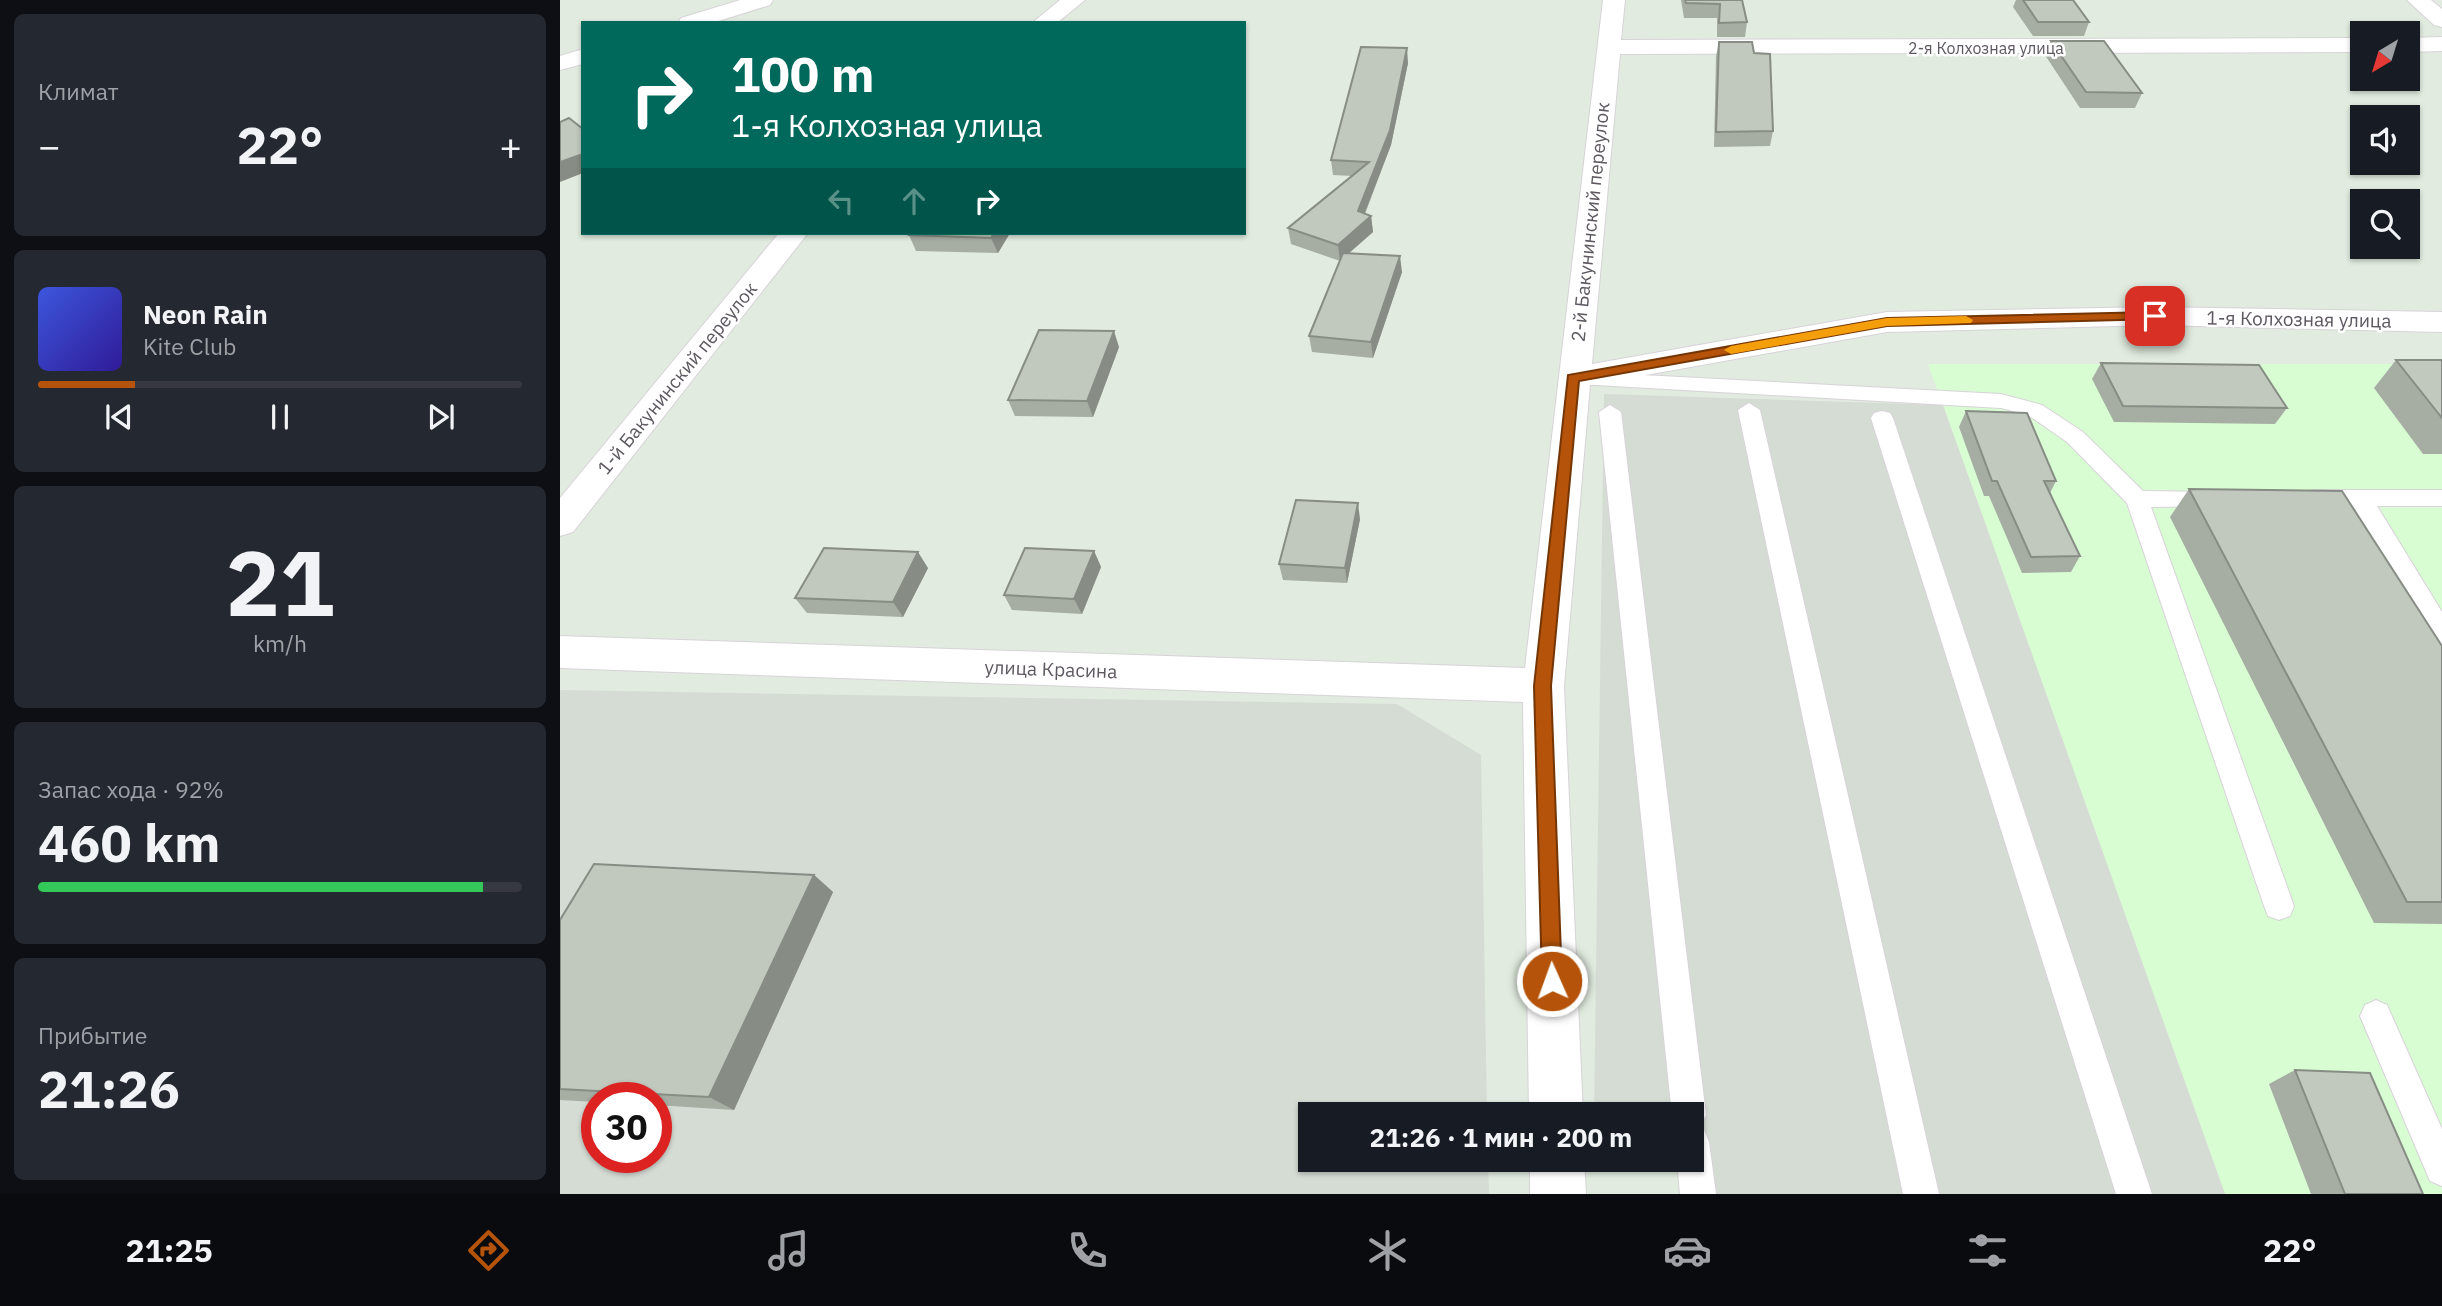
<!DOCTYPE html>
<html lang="ru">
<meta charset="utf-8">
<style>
:root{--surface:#171b24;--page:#242831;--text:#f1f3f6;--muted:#9ea1a6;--line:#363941;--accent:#b45309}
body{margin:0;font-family:"IBM Plex Sans",sans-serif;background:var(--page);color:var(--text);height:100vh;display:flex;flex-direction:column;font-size:26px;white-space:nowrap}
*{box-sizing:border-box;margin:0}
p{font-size:23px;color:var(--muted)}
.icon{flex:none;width:38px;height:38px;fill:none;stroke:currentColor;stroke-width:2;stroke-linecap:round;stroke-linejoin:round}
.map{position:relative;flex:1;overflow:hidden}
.sheet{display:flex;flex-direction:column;gap:14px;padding:14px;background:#0d0f14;width:560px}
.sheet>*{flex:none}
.hud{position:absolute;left:21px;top:21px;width:665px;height:214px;border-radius:0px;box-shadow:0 2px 5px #0004;background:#00695c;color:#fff;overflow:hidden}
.needle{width:46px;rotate:218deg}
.controls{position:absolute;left:1790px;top:21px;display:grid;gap:14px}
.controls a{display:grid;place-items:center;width:70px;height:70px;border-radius:0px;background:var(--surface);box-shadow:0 2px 5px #0004;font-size:35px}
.speed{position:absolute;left:21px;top:1082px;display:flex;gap:14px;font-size:35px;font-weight:700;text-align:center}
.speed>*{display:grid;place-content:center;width:91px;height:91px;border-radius:50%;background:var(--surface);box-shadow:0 2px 5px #0004;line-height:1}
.speed .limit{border:10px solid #d22;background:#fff;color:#111}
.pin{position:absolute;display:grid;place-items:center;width:60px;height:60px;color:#fff;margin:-30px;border-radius:14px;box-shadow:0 4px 10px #0006}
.me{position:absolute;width:77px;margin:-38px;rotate:358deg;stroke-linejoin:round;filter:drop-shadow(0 0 5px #0008)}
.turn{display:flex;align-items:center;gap:24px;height:147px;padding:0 35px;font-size:32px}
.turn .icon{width:91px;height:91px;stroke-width:2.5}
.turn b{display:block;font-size:49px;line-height:60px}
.lanes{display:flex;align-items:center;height:66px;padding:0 35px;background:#0003;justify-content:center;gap:35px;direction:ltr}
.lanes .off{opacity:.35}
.big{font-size:52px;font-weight:700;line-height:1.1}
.sheet .card{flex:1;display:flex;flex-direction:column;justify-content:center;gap:10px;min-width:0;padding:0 24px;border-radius:10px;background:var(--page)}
.sheet .dial{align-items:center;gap:0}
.dial b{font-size:91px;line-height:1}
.song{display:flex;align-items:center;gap:21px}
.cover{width:84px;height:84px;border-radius:10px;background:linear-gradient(135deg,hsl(230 70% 55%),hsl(250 70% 35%))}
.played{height:7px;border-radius:4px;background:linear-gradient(90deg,var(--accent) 20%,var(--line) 20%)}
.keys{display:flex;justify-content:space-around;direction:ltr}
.heat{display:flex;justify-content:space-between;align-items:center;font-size:38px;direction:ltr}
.charge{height:10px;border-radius:5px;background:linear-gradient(90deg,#34c759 92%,var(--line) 0)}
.trip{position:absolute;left:738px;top:1102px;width:406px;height:70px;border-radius:0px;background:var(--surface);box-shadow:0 2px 5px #0004;font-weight:700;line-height:70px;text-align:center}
.tabs{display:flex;height:112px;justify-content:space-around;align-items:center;background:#090b0e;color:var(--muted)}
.tabs .icon{width:49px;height:49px}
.tabs .current{color:var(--accent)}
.tabs b{font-size:32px;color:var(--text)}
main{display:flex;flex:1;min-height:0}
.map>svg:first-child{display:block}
</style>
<main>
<section class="sheet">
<div class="card"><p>Климат</p>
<div class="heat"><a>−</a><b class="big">22°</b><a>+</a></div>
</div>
<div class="card">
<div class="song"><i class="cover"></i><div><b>Neon Rain</b><p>Kite Club</p></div></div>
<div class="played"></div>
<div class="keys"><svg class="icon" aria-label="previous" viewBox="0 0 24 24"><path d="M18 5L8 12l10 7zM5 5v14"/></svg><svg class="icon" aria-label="pause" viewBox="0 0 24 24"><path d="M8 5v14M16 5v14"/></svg><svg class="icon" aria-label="next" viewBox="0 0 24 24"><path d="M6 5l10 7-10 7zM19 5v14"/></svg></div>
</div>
<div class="card dial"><b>21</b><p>km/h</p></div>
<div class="card"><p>Запас хода · 92%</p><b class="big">460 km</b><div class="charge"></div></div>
<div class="card"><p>Прибытие</p><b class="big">21:26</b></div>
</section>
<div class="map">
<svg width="1882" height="1194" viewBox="0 0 1882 1194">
<rect width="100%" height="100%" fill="#e1ebdf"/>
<polygon fill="#d8fdd3" points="1368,364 1882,364 1882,1194 1665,1194"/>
<g fill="#d5dcd4" fill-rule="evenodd">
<polygon points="1044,394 1383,405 1665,1194 1147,1194 1132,1160 1132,1115 1034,1115"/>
<path d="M 0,690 L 837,704 L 921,755 L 927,1115 L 751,1115 L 751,1160 L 928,1160 L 929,1194 L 0,1194 ZM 37,1097 L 96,1097 L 96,1157 L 37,1157 Z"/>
</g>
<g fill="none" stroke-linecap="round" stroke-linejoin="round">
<defs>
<g id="service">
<polygon points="1025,372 1441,394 1482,405 1523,432 1583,491 1662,492 1665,498 1662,504 1654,506 1591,507 1734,906 1730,916 1719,920 1708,916 1704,906 1567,503 1507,442 1468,415 1441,408 1018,384 1015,379"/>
<polygon points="1189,403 1200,410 1379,1194 1343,1194 1178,410"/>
<polygon points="1050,405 1061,412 1146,1115 1139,1128 1144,1130 1149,1142 1156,1194 1120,1194 1117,1160 1132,1160 1132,1115 1112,1115 1039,412"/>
<polygon points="1322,411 1330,413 1333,418 1592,1194 1556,1194 1311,418 1314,413"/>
<polygon points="1753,490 1882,490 1882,506 1817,506 1882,612 1882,644 1873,641 1793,506 1745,504 1742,498 1745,492"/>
<polygon points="1816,1000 1827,1005 1882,1129 1882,1186 1870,1181 1800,1016 1805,1005"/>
</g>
<g id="minor">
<polygon points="180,0 213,0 210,5 152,23 118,23 121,18"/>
<polygon points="500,0 525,0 497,23 472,23"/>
<polygon points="1043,0 1065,0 1061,40 1802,38 1802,52 1060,54 1032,364 1327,312 1595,307 1882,312 1882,332 1595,325 1327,332 1030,385 1004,686 1023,1115 969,1115 963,702 0,668 0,636 965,668"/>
<polygon points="1847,0 1871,0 1882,9 1882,27 1874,25"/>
<polygon points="1882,37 1882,51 1848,52 1848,38"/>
<polygon points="23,49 23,64 0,70 0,56"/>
<polygon points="219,233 248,233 13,532 0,536 0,498"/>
<polygon points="970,1160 1024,1160 1026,1194 970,1194"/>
</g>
</defs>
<use href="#service" stroke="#d8d2d9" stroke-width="2"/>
<use href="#minor" stroke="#d8d2d9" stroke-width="2"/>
<use href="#service" fill="#fff" fill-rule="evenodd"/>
<use href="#minor" fill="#fff" fill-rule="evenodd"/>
</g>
<g fill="#a6ada3">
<polygon points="1121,0 1182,0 1187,22 1185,37 1157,37 1157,18 1124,18"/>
<polygon points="1456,0 1513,0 1529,22 1524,36 1473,36 1453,7"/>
<polygon points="1491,41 1582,93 1575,108 1520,108 1485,55"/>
<polygon points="1159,42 1213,131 1210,146 1154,147 1156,56"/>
<polygon points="848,63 831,145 805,214 811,216 813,232 789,253 842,272 813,358 752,352 749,336 780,261 731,244 728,228 792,176 773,175 771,160"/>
<polygon points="450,233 438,253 356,251 349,235"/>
<polygon points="559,347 533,417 455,416 448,400"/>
<polygon points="1836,360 1882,360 1882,454 1863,454 1814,388"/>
<polygon points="1541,363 1727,408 1715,424 1554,422 1532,379"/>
<polygon points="1406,411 1496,481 1490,493 1520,556 1511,572 1462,573 1429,496 1424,496 1399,427"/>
<polygon points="1629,489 1882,646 1882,924 1814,923 1610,517"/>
<polygon points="800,519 787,583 723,580 719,564"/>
<polygon points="534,551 541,567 522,614 452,610 444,595"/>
<polygon points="368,568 343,617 247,613 235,598"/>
<polygon points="254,875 273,892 174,1110 96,1105 96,1097 37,1097 37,1102 0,1100 0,920"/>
<polygon points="1735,1070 1863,1194 1751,1194 1709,1084"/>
</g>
<g fill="#878d85">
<polygon points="847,48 848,63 831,145 800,225 811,216 813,232 780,261 778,245 798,211"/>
<polygon points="23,154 23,173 0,182 0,162"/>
<polygon points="434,233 450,233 438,253 431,238"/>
<polygon points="840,256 842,272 813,358 811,342"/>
<polygon points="554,331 559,347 533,417 527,401"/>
<polygon points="798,503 800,519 787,583 785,568"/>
<polygon points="534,551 541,567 522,614 514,599"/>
<polygon points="358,552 368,568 343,617 333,602"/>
<polygon points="254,875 273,892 174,1110 149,1097"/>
</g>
<g fill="#c1c9be" stroke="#878d85" stroke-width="2">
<polygon points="1125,0 1182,0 1187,22 1159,23 1160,4 1126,3"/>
<polygon points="1463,0 1513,0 1529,22 1478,22"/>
<polygon points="1491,41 1544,41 1582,93 1526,92"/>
<polygon points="1159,42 1192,42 1194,53 1210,54 1213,131 1156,132"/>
<polygon points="801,47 847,48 830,130 798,211 811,216 778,245 728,228 809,162 771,160"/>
<polygon points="9,118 23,129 23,154 0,162 0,122"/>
<polygon points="350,233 434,233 431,238 349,235"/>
<polygon points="783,253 840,256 811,342 749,336"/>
<polygon points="479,330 554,331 527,401 448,400"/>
<polygon points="1836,360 1882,360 1882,418"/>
<polygon points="1541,363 1699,365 1727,408 1563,406"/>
<polygon points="1406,411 1467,413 1496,481 1484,481 1520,556 1471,557 1437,481 1432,481"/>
<polygon points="1629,489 1782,491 1882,646 1882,902 1847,902"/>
<polygon points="736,500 798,503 785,568 719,564"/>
<polygon points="264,548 358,552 333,602 235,598"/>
<polygon points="465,548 534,551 514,599 444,595"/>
<polygon points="34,864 254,875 149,1097 0,1089 0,920"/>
<polygon points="1735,1070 1810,1073 1863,1194 1785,1194"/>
</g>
<polygon fill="#b45309" stroke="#753606" stroke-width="2" points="1595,312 1601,316 1600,319 1327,326 1019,381 991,686 1002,981 999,988 992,991 985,988 982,981 974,686 1008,375 1327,318"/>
<polygon fill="#f59e0b" points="1406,316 1413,320 1411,323 1327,326 1171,354 1164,350 1171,346 1327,318"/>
<g text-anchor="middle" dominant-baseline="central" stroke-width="5" stroke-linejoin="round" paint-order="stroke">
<g font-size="16" fill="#5e5860" stroke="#fff">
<text x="1426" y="48">2-я Колхозная улица</text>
</g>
<g font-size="19" fill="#5e5860" stroke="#fff">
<text transform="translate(1030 222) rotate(-84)">2-й Бакунинский переулок</text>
<text transform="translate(1739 319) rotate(1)">1-я Колхозная улица</text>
<text transform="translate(117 378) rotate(-51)">1-й Бакунинский переулок</text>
<text transform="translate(491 669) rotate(2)">улица Красина</text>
</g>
</g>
</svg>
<div class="controls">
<a><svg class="needle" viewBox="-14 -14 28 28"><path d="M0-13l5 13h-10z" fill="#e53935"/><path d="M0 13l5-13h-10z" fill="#9ea1a6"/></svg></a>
<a><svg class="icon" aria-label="sound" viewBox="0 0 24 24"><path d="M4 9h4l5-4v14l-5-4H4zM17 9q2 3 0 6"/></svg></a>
<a><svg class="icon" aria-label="search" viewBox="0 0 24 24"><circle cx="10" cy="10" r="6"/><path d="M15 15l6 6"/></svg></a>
</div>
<div class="speed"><div class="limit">30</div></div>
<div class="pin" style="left:1595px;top:316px;background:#d93025"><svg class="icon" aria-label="arrive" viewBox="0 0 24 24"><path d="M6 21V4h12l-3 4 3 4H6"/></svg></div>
<svg class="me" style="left:992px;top:981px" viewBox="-20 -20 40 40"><circle r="17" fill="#b45309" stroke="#fff" stroke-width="3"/><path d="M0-11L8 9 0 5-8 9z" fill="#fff"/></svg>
<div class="trip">21:26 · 1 мин · 200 m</div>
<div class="hud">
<div class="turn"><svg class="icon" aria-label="right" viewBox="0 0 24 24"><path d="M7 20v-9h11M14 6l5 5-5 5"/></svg><div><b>100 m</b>1-я Колхозная улица</div></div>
<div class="lanes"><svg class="icon off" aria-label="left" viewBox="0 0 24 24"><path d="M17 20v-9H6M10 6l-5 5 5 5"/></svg><svg class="icon off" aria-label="ahead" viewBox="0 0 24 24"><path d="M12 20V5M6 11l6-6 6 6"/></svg><svg class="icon" aria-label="right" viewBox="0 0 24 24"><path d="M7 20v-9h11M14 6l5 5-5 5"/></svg></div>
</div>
</div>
</main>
<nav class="tabs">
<b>21:25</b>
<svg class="icon current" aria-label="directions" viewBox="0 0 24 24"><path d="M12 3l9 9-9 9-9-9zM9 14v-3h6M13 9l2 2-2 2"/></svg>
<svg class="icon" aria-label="music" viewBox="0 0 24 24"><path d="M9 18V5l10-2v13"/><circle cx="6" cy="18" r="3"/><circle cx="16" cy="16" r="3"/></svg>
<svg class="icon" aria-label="phone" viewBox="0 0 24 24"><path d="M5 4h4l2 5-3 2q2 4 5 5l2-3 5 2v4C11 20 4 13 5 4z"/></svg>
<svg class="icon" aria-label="climate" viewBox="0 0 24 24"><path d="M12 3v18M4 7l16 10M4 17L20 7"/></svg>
<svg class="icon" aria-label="car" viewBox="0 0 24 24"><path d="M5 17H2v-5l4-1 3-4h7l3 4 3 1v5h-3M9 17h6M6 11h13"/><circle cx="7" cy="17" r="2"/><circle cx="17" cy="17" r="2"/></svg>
<svg class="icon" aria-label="filters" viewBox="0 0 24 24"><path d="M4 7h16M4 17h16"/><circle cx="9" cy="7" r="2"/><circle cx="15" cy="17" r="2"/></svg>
<b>22°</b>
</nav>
